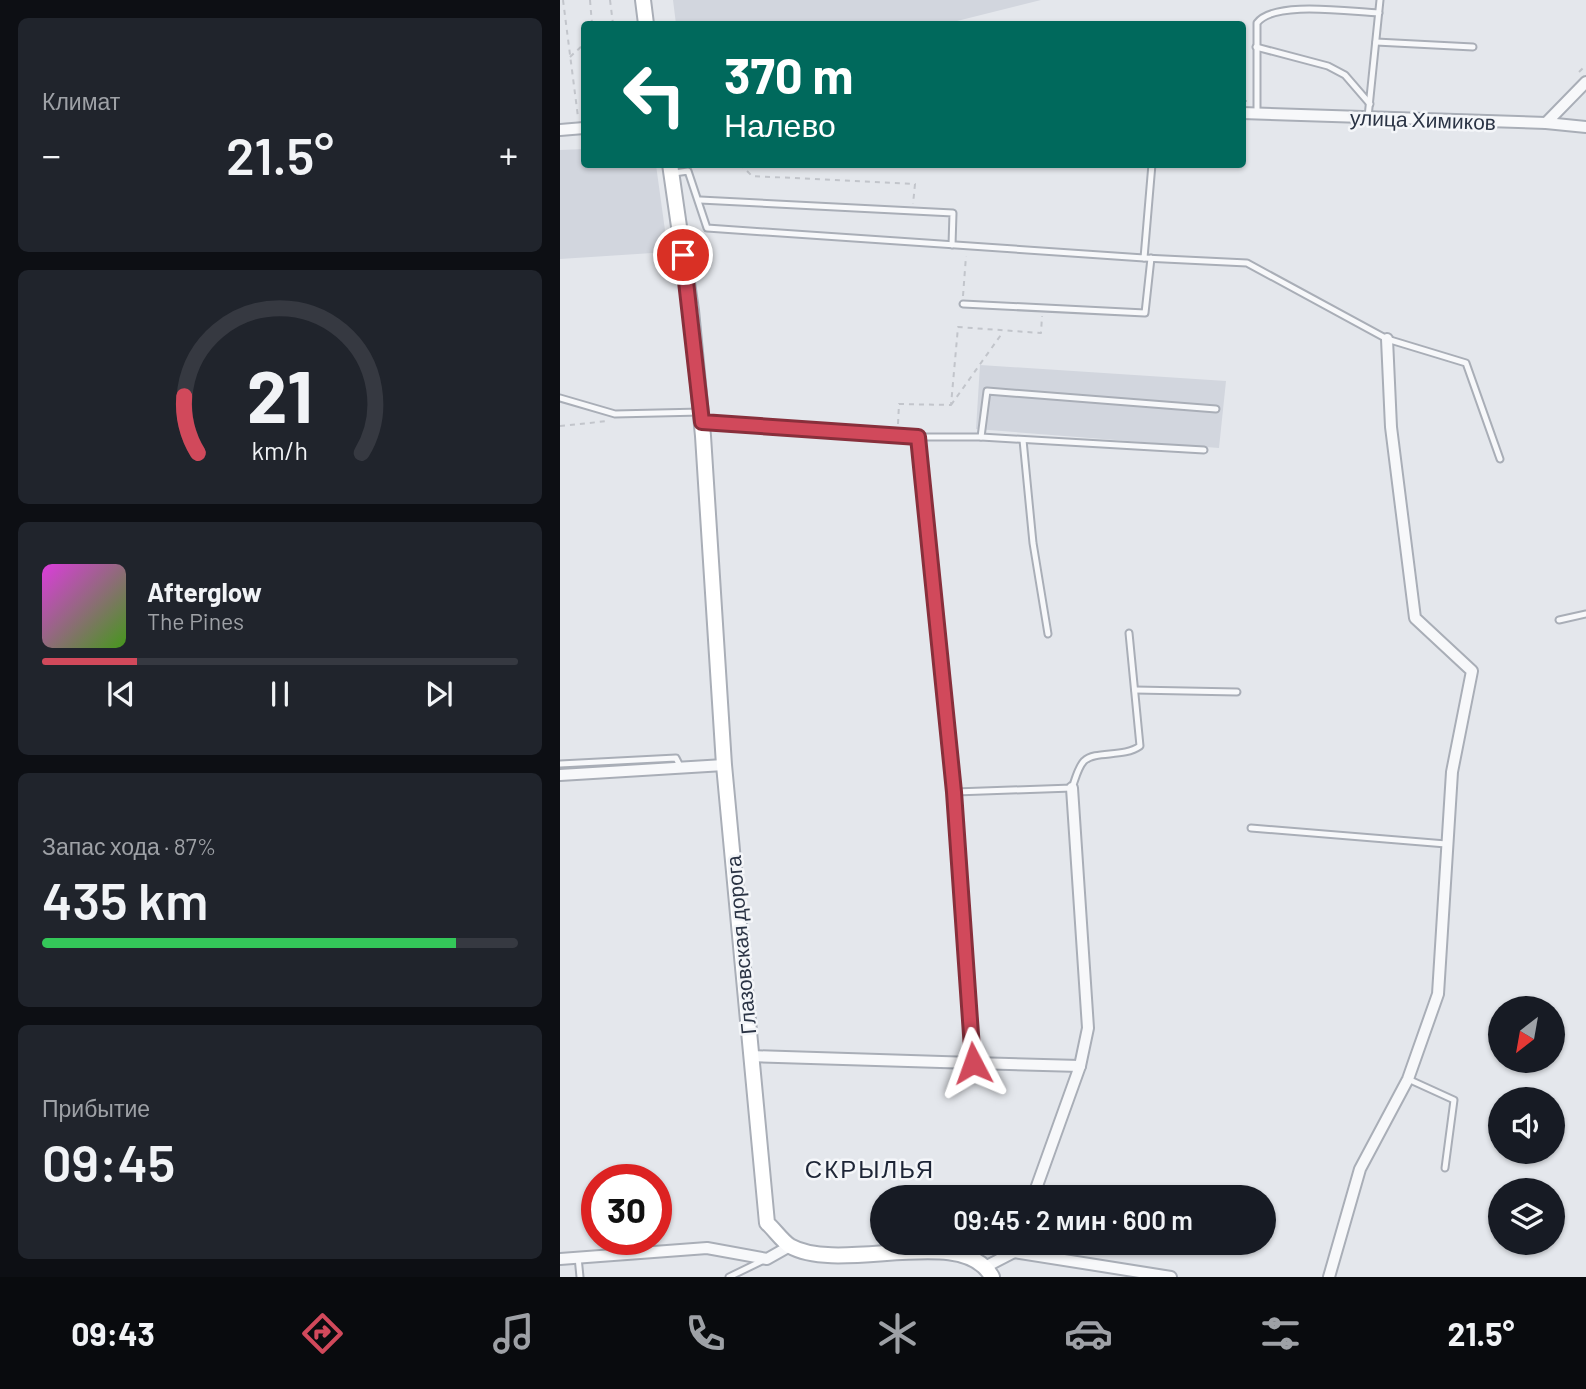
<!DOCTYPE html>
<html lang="ru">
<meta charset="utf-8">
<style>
:root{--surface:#171b24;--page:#20242c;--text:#f1f3f6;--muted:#9ea1a6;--line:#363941;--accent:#d1495b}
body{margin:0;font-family:Barlow,sans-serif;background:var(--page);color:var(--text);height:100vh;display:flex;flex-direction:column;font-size:26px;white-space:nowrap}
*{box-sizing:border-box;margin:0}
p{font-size:23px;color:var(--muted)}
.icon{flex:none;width:38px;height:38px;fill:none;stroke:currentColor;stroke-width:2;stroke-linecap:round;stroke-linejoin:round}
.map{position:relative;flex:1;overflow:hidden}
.drawer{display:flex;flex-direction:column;gap:18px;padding:18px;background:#0d0f14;width:560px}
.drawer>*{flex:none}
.top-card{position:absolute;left:21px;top:21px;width:665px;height:147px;border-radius:7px;box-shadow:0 2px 5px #0004;background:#00695c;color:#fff;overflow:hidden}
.needle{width:46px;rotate:211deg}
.buttons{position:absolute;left:928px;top:996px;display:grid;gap:14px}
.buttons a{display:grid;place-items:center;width:77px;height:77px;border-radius:50%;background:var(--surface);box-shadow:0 2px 5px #0004;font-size:35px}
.speed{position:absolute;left:21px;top:1164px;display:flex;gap:14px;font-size:35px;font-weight:700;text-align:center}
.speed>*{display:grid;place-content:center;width:91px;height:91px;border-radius:50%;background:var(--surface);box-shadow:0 2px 5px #0004;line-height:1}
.speed .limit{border:10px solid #d22;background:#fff;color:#111}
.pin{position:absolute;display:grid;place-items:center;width:60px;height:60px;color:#fff;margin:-30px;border:4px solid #fff;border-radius:50%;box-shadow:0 2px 7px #0007}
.me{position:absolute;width:77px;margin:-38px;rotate:356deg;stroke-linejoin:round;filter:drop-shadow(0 0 5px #0008)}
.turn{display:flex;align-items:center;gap:24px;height:147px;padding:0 28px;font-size:32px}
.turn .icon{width:91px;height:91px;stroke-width:2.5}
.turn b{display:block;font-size:49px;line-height:60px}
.big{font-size:52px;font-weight:600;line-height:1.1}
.drawer .card{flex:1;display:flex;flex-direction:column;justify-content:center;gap:10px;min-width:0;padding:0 24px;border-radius:10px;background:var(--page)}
.drawer .dial{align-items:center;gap:0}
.dial svg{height:182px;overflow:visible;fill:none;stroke:var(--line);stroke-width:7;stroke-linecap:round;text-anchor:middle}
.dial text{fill:var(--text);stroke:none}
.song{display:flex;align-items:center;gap:21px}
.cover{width:84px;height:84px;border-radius:10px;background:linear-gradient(135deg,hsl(300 70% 55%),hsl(100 70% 35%))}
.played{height:7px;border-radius:4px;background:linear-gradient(90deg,var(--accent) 20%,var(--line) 20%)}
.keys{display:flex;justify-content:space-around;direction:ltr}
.heat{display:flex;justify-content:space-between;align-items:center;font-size:38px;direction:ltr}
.charge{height:10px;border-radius:5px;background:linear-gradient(90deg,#34c759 87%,var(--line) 0)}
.trip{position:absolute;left:310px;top:1185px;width:406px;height:70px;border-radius:35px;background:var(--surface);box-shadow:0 2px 5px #0004;font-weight:600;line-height:70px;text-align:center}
.dock{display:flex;height:112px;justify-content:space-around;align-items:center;background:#090b0e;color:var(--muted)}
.dock .icon{width:49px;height:49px}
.dock .current{color:var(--accent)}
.dock b{font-size:32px;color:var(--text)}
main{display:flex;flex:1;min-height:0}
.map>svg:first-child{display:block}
</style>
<main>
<section class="drawer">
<div class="card"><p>Климат</p>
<div class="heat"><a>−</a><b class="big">21.5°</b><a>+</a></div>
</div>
<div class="card dial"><svg viewBox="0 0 100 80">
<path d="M14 69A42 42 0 1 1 86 69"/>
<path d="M14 69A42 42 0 0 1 8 44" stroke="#d1495b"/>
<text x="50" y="56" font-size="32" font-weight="700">21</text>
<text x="50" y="72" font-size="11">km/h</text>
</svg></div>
<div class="card">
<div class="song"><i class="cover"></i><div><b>Afterglow</b><p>The Pines</p></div></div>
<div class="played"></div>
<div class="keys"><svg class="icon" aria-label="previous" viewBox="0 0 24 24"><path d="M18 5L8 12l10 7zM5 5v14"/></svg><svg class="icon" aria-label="pause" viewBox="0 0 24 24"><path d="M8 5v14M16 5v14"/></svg><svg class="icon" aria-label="next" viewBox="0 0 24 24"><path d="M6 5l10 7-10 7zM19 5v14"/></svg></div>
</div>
<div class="card"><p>Запас хода · 87%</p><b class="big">435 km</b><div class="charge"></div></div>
<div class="card"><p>Прибытие</p><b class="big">09:45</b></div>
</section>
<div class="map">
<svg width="1026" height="1277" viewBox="0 0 1026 1277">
<rect width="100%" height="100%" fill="#e4e7ec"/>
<g fill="#d2d6de">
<polygon points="113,0 481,0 385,24 116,24"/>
<polygon points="24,149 24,164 96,165 108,252 0,259 0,150"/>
<polygon points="420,365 666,381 659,448 416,429"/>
</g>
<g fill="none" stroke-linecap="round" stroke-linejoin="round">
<defs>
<g id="lane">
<polyline points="816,42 913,47"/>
<polyline points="696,47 768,66 785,75 810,104"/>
<path d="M 697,114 L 697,23 C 714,0 791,12 819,13"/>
<polyline points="808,117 820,0"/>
<polyline points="114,173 128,171 147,228 584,258 592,164"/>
<polyline points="140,200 393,213 392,245"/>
<polyline points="584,258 687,263 827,339 906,363 940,459"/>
<polyline points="403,304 585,313 591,258"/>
<polyline points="0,398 55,414 141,412"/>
<polyline points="358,437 421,437 644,450"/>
<polyline points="421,437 427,391 656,409"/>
<polyline points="463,440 473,543 488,634"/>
<polyline points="999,620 1026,614"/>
<polyline points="575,690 677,692"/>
<polyline points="0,764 116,758 121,768"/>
<path d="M 395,792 L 512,788 C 515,780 518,767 524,761 C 536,750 563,758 580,746 L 569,633"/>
<polyline points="691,828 886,844"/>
<polyline points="848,1079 894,1100 885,1168"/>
<polyline points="18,1257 20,1277"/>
<polyline points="169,1277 204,1260"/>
</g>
<g id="street">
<polyline points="682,113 986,123 1026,127"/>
<polyline points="986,123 1026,82"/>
<polyline points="0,130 24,128"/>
<polyline points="142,422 358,437 394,792 413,1063 520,1066"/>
<polyline points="0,775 164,765"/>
<polyline points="190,1056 413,1063"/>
<polyline points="473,1197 520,1066 528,1028 512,788"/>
<polyline points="454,1252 611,1277"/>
<polyline points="0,1259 147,1248 207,1259 230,1246"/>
<polyline points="427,1266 454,1252 457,1242"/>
<polyline points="769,1277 800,1169 848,1079 878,994 892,772 912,671 855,618 831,427 827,339"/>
</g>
<g id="secondary">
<polyline points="83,0 86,24"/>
<path d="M 110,164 L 131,310 L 143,436 L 164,765 L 207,1223 C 214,1229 222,1241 230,1246 C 281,1275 404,1223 432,1277"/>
</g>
</defs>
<use href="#lane" stroke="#a9aeb7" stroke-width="9"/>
<use href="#street" stroke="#a9aeb7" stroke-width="14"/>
<use href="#secondary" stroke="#a9aeb7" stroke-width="18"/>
<g stroke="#c2c5cb" stroke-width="2" stroke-dasharray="5 5" stroke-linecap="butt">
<polyline points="3,0 18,117"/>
<polyline points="30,0 32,24"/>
<polyline points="50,0 53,24"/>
<polyline points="10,57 24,44"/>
<polyline points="1019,72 1026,65"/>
<polyline points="682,101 688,101"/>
<polyline points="180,164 192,176 355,184 353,204"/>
<polyline points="403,296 406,256"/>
<polyline points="391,405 443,332"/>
<polyline points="338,424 339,404 391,405 398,327 481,333 482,316"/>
<polyline points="0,426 48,421"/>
</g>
<use href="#lane" stroke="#f7f8fa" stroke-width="5"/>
<use href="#street" stroke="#f7f8fa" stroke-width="10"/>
<use href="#secondary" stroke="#fff" stroke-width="14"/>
</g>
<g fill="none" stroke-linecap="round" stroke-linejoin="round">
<defs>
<polyline id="route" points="123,255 142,422 358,437 394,792 413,1063"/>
</defs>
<use href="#route" stroke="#882f3b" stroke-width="18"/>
<use href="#route" stroke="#d1495b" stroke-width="12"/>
</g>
<g text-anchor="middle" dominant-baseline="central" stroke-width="5" stroke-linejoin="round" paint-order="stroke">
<g font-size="21" fill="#2b3445" stroke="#f4f6f9">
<text transform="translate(863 119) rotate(2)">улица Химиков</text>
<text transform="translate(180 945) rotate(-95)">Глазовская дорога</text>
</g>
<g font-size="24" letter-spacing="2" fill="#1d2536" stroke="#f4f6f9">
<text x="310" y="1168">СКРЫЛЬЯ</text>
</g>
</g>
</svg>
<div class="buttons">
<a><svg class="needle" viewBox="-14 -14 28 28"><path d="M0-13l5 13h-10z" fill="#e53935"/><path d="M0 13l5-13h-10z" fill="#9ea1a6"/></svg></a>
<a><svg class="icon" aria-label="sound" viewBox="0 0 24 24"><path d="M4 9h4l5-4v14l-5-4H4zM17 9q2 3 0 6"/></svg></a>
<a><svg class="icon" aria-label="layers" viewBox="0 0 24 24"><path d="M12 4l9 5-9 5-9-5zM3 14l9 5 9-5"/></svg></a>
</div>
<div class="speed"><div class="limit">30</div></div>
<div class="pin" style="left:123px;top:255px;background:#d93025"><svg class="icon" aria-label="arrive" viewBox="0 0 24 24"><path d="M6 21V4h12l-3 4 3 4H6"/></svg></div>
<svg class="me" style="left:413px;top:1063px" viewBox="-20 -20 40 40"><path d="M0-17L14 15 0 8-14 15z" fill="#d1495b" stroke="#fff" stroke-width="4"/></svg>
<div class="trip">09:45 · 2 мин · 600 m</div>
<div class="top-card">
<div class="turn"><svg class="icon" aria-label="left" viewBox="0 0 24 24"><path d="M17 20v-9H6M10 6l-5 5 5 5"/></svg><div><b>370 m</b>Налево</div></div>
</div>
</div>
</main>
<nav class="dock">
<b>09:43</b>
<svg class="icon current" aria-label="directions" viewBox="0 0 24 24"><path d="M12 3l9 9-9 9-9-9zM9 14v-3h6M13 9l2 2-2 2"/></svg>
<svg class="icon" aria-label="music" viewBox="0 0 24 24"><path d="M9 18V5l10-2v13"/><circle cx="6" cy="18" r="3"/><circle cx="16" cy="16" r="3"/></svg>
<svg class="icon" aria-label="phone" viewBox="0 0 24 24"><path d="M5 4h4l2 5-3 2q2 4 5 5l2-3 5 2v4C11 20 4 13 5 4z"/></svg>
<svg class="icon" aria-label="climate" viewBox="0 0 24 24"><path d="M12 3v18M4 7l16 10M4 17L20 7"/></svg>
<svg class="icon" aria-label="car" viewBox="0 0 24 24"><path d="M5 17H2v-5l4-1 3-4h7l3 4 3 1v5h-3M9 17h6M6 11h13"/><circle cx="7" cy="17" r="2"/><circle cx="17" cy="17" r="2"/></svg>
<svg class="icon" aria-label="filters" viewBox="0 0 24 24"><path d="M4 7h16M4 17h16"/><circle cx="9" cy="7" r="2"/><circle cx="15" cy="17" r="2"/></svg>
<b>21.5°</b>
</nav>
